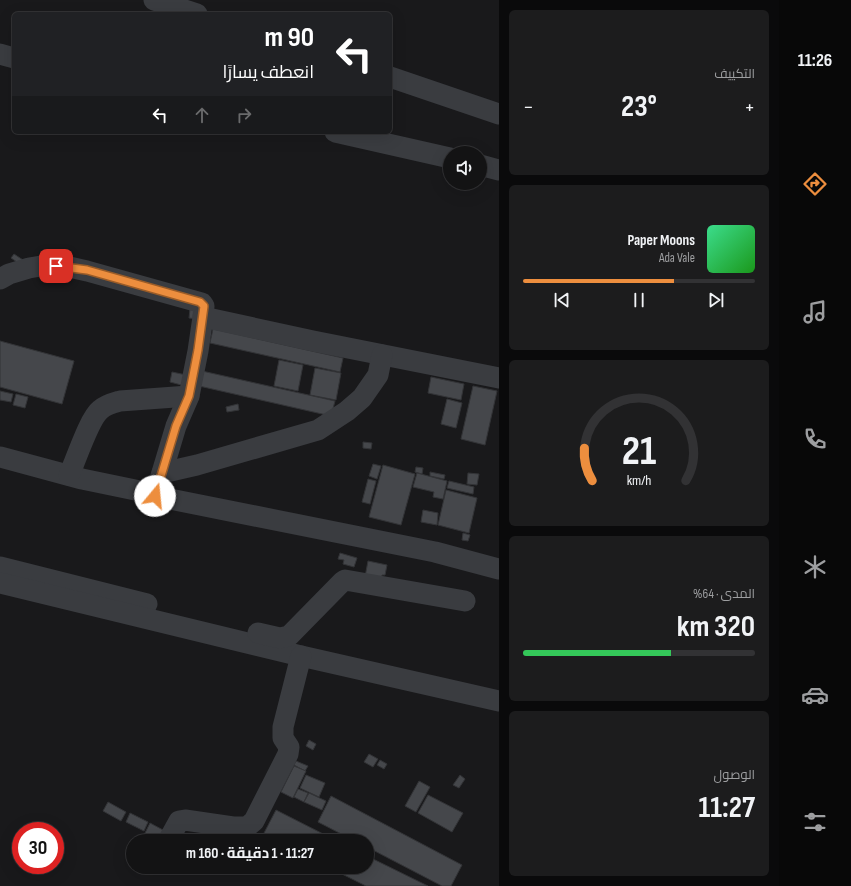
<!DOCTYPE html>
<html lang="ar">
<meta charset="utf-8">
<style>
:root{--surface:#131314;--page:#1c1c1d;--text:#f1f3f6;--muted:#9d9ea0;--line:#323234;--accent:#ed8e3e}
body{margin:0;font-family:"Sofia Sans Condensed",Cairo,sans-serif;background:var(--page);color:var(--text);direction:rtl;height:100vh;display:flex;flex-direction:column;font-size:15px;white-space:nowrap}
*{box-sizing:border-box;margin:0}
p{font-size:13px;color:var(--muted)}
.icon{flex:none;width:22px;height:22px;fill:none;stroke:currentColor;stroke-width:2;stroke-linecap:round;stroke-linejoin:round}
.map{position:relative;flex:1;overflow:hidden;direction:ltr}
.details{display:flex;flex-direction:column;gap:10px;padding:10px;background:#0a0a0b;width:280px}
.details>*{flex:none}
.banner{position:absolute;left:12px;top:12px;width:380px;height:122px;border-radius:6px;box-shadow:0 4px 16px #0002,0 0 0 1px var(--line);direction:rtl;background:#202124;color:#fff;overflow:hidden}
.tools{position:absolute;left:443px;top:146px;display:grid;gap:8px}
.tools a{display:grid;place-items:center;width:44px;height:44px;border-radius:50%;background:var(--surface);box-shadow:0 4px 16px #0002,0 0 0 1px var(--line);font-size:20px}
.speed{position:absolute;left:12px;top:822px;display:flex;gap:8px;font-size:20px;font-weight:700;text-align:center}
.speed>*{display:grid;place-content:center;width:52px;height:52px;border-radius:50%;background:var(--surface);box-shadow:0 4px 16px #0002,0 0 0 1px var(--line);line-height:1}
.speed .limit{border:6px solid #d22;background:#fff;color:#111}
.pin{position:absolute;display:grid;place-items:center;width:34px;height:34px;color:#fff;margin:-17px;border-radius:8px;box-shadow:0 2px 6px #0006}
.me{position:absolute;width:44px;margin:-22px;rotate:17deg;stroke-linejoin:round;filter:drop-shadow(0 0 3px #0008)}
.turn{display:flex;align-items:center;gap:14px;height:84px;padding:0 12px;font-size:18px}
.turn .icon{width:52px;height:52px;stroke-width:2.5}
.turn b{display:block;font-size:28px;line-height:34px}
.lanes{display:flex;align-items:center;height:38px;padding:0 12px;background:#0003;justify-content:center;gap:20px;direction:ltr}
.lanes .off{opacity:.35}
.big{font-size:30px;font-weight:700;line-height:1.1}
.details .widget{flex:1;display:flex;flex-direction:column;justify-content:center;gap:6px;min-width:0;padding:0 14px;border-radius:6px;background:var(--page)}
.details .dial{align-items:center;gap:0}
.dial svg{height:104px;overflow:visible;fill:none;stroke:var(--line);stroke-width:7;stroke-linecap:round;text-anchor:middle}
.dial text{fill:var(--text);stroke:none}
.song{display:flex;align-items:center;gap:12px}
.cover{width:48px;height:48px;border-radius:6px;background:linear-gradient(135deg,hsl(150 70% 55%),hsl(120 70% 35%))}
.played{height:4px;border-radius:2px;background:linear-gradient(90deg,var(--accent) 65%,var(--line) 65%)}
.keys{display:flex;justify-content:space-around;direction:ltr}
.heat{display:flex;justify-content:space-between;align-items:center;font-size:22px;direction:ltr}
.charge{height:6px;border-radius:3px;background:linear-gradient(90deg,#34c759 64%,var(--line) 0)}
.trip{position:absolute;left:126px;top:834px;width:248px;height:40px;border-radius:20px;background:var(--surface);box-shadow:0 4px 16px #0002,0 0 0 1px var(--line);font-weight:700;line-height:40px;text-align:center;direction:rtl}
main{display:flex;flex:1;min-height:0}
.menu{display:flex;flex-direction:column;width:72px;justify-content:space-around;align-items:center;background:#080808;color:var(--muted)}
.menu .icon{width:28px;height:28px}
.menu .selected{color:var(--accent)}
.menu b{font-size:18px;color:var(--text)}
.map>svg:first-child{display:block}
</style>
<main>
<nav class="menu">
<b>11:26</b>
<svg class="icon selected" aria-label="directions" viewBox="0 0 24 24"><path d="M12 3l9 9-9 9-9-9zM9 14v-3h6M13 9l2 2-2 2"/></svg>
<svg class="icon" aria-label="music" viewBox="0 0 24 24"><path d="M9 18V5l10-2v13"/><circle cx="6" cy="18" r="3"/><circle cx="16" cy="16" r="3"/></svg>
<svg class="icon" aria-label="phone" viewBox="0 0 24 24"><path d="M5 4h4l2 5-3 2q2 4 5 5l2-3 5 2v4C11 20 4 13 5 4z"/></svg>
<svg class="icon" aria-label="climate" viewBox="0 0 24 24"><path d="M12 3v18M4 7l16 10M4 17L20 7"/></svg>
<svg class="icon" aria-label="car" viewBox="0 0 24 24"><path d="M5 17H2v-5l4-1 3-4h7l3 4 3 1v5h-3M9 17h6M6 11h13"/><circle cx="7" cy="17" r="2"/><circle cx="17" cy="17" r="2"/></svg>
<svg class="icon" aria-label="filters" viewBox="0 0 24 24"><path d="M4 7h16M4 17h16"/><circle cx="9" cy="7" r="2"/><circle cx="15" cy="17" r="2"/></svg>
</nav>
<section class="details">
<div class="widget"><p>التكييف</p>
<div class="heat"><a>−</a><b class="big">23°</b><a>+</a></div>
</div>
<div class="widget">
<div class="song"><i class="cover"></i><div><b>Paper Moons</b><p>Ada Vale</p></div></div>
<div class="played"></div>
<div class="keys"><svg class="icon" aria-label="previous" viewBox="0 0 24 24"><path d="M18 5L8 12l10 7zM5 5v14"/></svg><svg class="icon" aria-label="pause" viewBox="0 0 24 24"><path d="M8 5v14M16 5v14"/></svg><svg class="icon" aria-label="next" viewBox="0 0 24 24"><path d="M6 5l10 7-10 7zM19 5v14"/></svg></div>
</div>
<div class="widget dial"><svg viewBox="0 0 100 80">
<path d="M14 69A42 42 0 1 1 86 69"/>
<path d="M14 69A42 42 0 0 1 8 44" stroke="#ed8e3e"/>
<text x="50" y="56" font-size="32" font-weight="700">21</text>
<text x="50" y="72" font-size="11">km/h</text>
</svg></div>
<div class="widget"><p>المدى · 64%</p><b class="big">320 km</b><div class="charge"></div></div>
<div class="widget"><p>الوصول</p><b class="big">11:27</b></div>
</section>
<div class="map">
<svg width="499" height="886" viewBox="0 0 499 886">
<rect width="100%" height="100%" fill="#19191b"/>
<g fill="#45474b" stroke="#333437">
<polygon points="14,254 23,260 20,264 11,258"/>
<polygon points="190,309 199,310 198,319 189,318"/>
<polygon points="213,329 343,358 340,372 210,343"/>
<polygon points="0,341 74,361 62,404 0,387"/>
<polygon points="279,360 303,365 298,391 274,386"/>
<polygon points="315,368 341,373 336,400 310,395"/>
<polygon points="202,371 335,401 331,416 199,386"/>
<polygon points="172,372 191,376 189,387 170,382"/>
<polygon points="431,377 464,384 461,400 428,393"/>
<polygon points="473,386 497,391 485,445 461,439"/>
<polygon points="0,391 13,394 11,402 0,400"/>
<polygon points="16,394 28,397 25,408 13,405"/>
<polygon points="447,399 462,403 456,428 441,424"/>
<polygon points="238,404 239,410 227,412 226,407"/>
<polygon points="363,442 372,443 371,449 363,448"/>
<polygon points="373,464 381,466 377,479 369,476"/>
<polygon points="383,465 415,474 401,525 369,517"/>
<polygon points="416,467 423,468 422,474 415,472"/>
<polygon points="430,472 445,475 444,479 430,476"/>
<polygon points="417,473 447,481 443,499 433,497 434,492 413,487"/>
<polygon points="468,473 479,474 477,485 467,484"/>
<polygon points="368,479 376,481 370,504 362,502"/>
<polygon points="449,481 474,487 473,494 447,488"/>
<polygon points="446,490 477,498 469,533 438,525"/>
<polygon points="423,510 438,513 437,525 421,522"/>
<polygon points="463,533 470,535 468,541 462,540"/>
<polygon points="340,553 357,558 354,567 343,564 344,560 338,559"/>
<polygon points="368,561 387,565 385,575 382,575 381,580 365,577"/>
<polygon points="309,740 316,744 313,750 306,746"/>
<polygon points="369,754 378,759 373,767 364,762"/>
<polygon points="380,760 387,764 384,769 377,765"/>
<polygon points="296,761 308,766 305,771 294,765"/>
<polygon points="294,766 306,771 293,798 281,792"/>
<polygon points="306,775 325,783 319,797 300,788"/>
<polygon points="460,775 465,779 459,788 453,785"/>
<polygon points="419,781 430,787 416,812 405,806"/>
<polygon points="298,789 308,793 304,802 294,797"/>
<polygon points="309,793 326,801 322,810 304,802"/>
<polygon points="428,795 463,813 452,832 418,813"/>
<polygon points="331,796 462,865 451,886 442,886 367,847 367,841 355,841 318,822"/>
<polygon points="108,802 126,812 121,821 103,811"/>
<polygon points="276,810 337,841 275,841 263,835"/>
<polygon points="130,813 148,822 144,831 126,822"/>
<polygon points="150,823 163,830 158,841 144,835"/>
<polygon points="367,856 428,886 366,886 328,867 367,867"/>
</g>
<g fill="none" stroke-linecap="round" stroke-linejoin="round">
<g stroke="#3a3c40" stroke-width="21">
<polyline points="154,0 197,14"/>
<polyline points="0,54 14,58"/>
<polyline points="390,77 499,114"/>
<polyline points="335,132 450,158"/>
<polyline points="480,165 499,170"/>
<polyline points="0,279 9,274 29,268 47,265 65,266 87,271 202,303 204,306 203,317 198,351 189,396 176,426 155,496"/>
<polyline points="203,317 313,341 499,378"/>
<polyline points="0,457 82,479 140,491 155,496 435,552 499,569"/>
<polyline points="162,473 197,465 318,430 347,411 362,398 378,375 382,355"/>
<path d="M 69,475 C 76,460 89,419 100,410 C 105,405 113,403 120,401 L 189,396"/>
<polyline points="0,567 147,604"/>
<polyline points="0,583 301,656 499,701"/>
<polyline points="258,633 280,638 289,636 342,582 345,580 465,601"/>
<polyline points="168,841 179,821 185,820 233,827 247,827 254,821 288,754 289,747 283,738 283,727 301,656"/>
</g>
</g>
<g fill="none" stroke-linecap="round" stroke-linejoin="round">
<defs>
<polyline id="route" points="56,266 87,270 200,302 204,306 198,350 189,396 176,426 155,496"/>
</defs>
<use href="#route" stroke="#9a5c28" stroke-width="10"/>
<use href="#route" stroke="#ed8e3e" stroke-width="7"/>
</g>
</svg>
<div class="tools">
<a><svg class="icon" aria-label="sound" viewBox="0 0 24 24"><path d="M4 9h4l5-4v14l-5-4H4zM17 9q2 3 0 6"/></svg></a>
</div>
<div class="speed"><div class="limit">30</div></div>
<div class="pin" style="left:56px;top:266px;background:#d93025"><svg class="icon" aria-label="arrive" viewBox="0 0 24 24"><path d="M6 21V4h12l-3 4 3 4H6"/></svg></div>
<svg class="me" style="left:155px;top:496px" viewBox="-20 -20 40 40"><circle r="19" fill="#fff"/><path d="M0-13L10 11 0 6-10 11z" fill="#ed8e3e"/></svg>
<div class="trip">11:27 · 1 دقيقة · 160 m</div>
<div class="banner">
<div class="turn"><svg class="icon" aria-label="left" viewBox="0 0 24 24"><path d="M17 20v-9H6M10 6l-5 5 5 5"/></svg><div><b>90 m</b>انعطف يسارًا</div></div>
<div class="lanes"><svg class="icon" aria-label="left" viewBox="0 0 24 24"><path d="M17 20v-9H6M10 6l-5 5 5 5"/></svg><svg class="icon off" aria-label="ahead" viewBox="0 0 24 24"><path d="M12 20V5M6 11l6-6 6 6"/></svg><svg class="icon off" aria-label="right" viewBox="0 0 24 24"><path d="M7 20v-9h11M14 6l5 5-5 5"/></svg></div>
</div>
</div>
</main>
